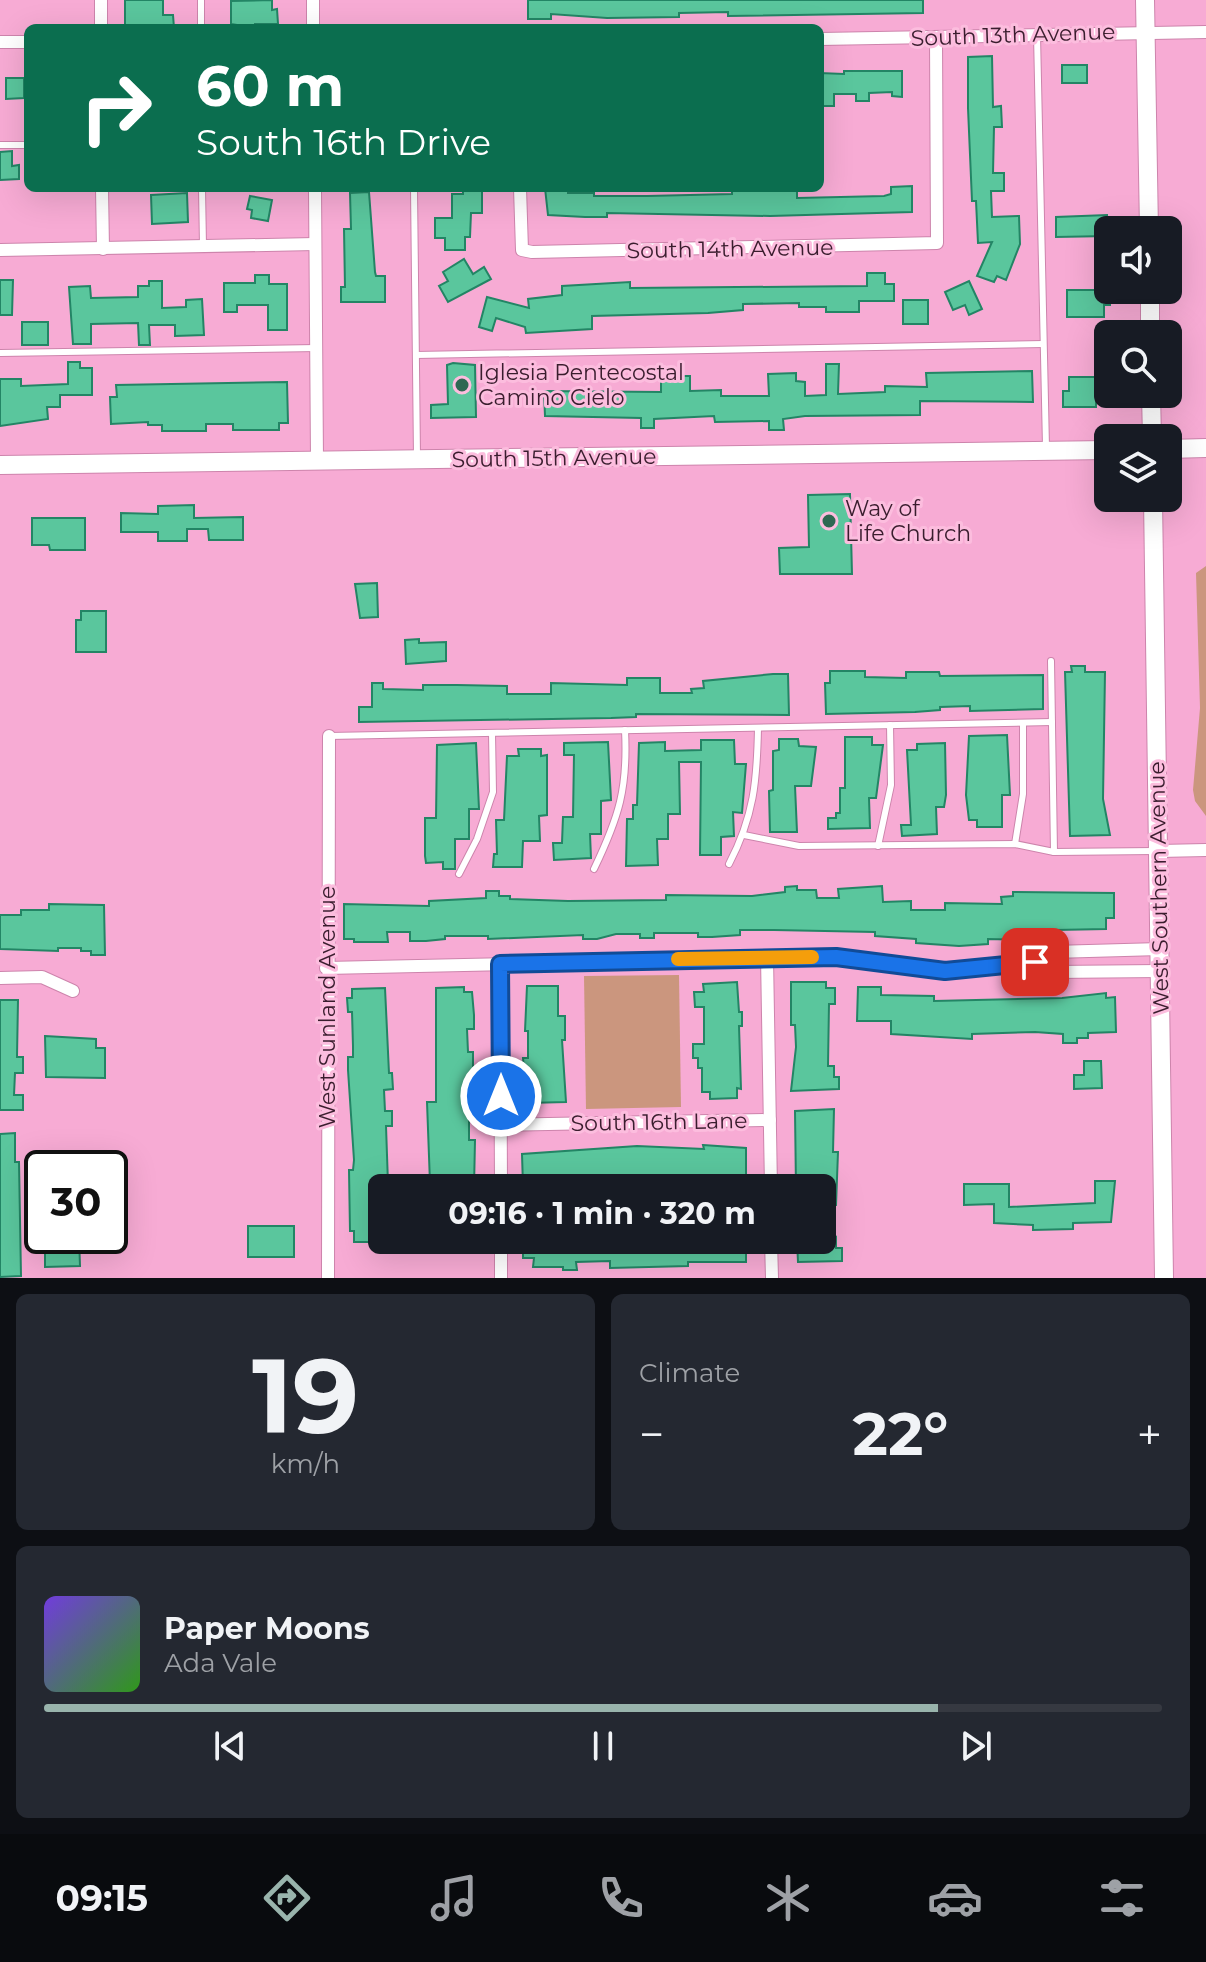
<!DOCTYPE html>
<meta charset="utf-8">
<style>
:root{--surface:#171b24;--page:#242831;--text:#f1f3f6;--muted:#9ea1a6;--line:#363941;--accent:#99b4ac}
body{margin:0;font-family:Montserrat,sans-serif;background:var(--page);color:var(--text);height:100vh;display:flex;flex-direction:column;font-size:30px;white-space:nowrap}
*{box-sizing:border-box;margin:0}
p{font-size:26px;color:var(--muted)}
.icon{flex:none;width:44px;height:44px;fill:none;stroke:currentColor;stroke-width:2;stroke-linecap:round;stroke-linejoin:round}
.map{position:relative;height:1278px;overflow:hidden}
.drawer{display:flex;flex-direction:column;gap:16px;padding:16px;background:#0d0f14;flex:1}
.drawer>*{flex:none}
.banner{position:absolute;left:24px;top:24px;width:800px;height:168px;border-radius:12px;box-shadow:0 8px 32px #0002;background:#0b6e4f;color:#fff;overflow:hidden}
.fabs{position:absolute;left:1094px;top:216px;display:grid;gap:16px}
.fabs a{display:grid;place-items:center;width:88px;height:88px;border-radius:12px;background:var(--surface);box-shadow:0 8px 32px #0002;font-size:40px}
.speed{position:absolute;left:24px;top:1150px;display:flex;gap:16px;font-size:40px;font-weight:700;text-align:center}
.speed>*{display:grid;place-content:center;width:104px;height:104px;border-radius:50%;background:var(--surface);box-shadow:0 8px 32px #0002;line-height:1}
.speed .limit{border:4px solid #111;border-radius:12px;background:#fff;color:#111}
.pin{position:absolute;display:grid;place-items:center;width:68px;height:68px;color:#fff;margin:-34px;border-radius:16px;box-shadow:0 4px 12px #0006}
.me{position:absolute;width:88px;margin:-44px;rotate:0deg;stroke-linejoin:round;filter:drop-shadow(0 0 6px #0008)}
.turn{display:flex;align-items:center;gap:28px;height:168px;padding:0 40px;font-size:36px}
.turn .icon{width:104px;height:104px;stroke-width:2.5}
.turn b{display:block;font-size:56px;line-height:68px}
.big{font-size:60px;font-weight:700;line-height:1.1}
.drawer .tile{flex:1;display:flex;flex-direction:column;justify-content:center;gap:12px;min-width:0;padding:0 28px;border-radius:12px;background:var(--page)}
.drawer .dial{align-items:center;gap:0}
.dial b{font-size:104px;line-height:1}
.song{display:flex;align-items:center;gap:24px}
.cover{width:96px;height:96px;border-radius:12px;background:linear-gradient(135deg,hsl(260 70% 55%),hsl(110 70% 35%))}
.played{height:8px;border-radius:4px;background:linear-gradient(90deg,var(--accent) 80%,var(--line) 80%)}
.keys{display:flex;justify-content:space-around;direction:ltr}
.heat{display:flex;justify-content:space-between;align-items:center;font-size:44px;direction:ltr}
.drawer .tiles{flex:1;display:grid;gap:16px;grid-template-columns:1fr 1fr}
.tile:last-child{grid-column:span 2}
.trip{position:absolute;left:368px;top:1174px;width:468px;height:80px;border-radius:12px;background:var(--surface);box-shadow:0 8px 32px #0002;font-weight:700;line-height:80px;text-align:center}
.dock{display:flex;height:128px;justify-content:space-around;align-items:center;background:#090b0e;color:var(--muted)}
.dock .icon{width:56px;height:56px}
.dock .on{color:var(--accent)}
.dock b{font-size:36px;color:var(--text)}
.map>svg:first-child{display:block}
</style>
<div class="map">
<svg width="1206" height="1278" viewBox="0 0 1206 1278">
<rect width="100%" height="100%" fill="#f7abd4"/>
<g fill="#cb967e">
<polygon points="1206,566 1206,816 1195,801 1193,790 1200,708 1196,573"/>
<polygon points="679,975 681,1107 586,1109 584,976"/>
</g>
<g fill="#5ac69d" stroke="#238565" stroke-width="2">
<polygon points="125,0 163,0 163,15 173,15 174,28 125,28"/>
<polygon points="272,0 272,10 277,9 278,24 255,24 255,28 231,24 231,1"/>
<polygon points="528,0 923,0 923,13 728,16 728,12 679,13 679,17 607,18 551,14 551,19 528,19"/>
<polygon points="992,56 993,107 1001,106 1002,127 994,127 993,173 1004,173 1004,191 991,191 992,217 1019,216 1020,244 1006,280 997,276 994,282 977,276 992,242 978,243 976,201 972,201 968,108 968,57"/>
<rect x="1062" y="65" width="25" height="18"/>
<polygon points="844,71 902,71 902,97 892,96 892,92 869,93 869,101 856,101 856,94 834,94 834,106 820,106 820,73 844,74"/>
<polygon points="6,78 24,78 24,98 6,99"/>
<polygon points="12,151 12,166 19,165 19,179 0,180 0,152"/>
<polygon points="912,186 912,212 770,216 607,213 607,217 585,217 548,215 545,188 568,188 568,193 594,193 594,196 647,196 732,194 732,190 743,188 797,188 797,198 884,196 891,194 891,187"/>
<polygon points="463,188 482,188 482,213 471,213 470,237 465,237 465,250 445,250 445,238 435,238 435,218 452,218 452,194 463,194"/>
<polygon points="369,192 375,272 376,276 385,276 385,302 341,302 341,287 345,287 344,229 351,229 350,193"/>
<polygon points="187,193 188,222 152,224 151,195"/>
<polygon points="250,196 272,200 268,221 251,218 252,210 247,209"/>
<polygon points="1107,215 1108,236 1056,237 1056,217"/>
<polygon points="464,259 473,274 484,267 491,279 448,302 439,286 448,281 443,272"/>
<polygon points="867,273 885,273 885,284 894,284 894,301 859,301 859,312 826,312 826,307 799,307 799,303 743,304 743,310 708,313 592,316 592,329 526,333 525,327 496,318 492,331 479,327 487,297 529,308 528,299 562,295 562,286 630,282 630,288 867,286"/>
<polygon points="255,275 269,275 269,284 287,284 287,330 268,330 268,305 237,305 237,312 224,312 224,283 255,283"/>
<polygon points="0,280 13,280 12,315 0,315"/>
<polygon points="149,281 162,281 162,308 186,307 186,300 202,299 204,335 175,336 175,325 149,325 150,345 139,345 138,323 91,324 91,344 73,344 69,287 90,286 91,298 138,297 138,286 149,286"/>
<polygon points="969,281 982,309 969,315 965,305 953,310 945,292"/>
<polygon points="1067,290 1110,290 1110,305 1104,305 1104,317 1067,317"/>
<rect x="903" y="300" width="25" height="24"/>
<rect x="22" y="322" width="26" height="23"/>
<polygon points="68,362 80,362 80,368 92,368 92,395 60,395 60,407 47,407 48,419 0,426 0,379 21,379 21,386 68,384"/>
<polygon points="453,363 475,365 476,417 431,418 431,405 448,404 447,365"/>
<polygon points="826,364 839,364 838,394 885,392 885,386 927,387 926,373 1032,371 1033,402 920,401 920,415 805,416 783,419 784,430 769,430 769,421 715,422 714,416 654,419 654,428 641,428 641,418 545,416 544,391 661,392 661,376 690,376 690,391 721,390 721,396 769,396 768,374 796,373 796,381 805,382 805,396 826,395"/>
<polygon points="1069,377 1096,377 1096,407 1063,407 1063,391 1069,391"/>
<polygon points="287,382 288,423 279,423 279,430 233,430 233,424 206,424 206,431 162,431 162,425 148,425 148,422 111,424 110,397 117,397 116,385"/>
<polygon points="850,494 852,574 780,574 779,548 809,547 808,495"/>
<polygon points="194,505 194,518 243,517 243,540 209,540 208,529 187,529 187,541 158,541 158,532 121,532 121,513 158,514 158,506"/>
<polygon points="32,518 85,518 85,550 50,550 49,545 32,545"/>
<polygon points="377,583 378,617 360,618 355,584"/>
<polygon points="81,611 106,611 106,652 76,652 76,620 81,620"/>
<polygon points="419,639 419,643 446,642 446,661 406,664 405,640"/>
<polygon points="1071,666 1085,666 1085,672 1105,672 1103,799 1110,835 1070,836 1065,672 1072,672"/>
<polygon points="830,671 865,671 865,677 906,678 906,672 939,672 940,676 1043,675 1043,709 970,711 970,706 940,707 940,710 915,712 826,714 825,683 830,683"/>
<polygon points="773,674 788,674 789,715 636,714 636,717 611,718 359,722 359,707 372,707 372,683 383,683 383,689 423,690 423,685 457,685 507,686 507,694 551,694 551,683 627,685 627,678 660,678 660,693 692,693 691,689 704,688 703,681"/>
<polygon points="1007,735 1010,795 1002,795 1002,827 977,827 977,820 969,820 966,795 969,736"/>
<polygon points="845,737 872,737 872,745 883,745 876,798 869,798 870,828 828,829 828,818 836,818 836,813 840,813 840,788 845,788"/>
<polygon points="779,739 798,739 799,746 816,747 811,786 795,786 797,832 770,832 769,791 773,790 773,751 779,750"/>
<polygon points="701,740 734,740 735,764 746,764 742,813 733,812 734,836 721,837 721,855 700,855 701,762 679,762 680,814 668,814 668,839 657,839 658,865 626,866 627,819 633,819 633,805 637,805 639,743 665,742 665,751 701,750"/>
<polygon points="608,742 611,800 601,801 601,834 590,834 591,858 554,860 553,843 562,843 563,817 573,817 574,755 564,755 564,743"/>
<polygon points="476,743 479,809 469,809 469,839 455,839 455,869 443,869 443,862 426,863 425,856 425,818 436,818 437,745"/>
<polygon points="945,743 946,795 944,807 936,807 937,834 902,836 901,825 911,825 907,750 917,750 917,744"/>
<polygon points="518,749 541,749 541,756 547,755 547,815 539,816 540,841 523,841 522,867 493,867 494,854 497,854 496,820 504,820 507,756 519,756"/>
<polygon points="797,886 797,890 816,890 817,898 839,898 838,889 882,886 883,902 911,901 911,910 945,910 945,903 1002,904 1001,897 1013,896 1013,892 1114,893 1114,918 1106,918 1106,929 1055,930 1026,934 1026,940 988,939 988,944 959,946 916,943 916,939 875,936 875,932 774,930 740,930 740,935 712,937 698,937 698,933 654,933 654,938 640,938 640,934 616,934 597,939 583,939 583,935 488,939 488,936 445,936 445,939 426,941 410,941 410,932 387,932 388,942 354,942 354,939 344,939 344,904 429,906 429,901 486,898 486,891 499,891 499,896 510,896 510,899 568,901 666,900 666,895 752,896 785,892 785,887"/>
<polygon points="49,904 104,905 105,955 91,955 91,951 81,951 81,948 58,948 58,951 0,949 0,915 21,915 21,910 49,910"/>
<polygon points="737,982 739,1012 742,1012 742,1026 739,1026 741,1089 737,1088 737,1098 710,1099 710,1092 702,1092 702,1068 698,1068 698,1058 693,1058 693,1044 704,1044 704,1007 695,1007 694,992 704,992 703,984"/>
<polygon points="791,982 826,982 826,988 835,988 835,1004 829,1004 828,1066 834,1066 834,1077 839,1077 839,1089 791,1091 796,1047 795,1025 791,1025"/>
<polygon points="527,986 558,986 558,1016 565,1016 565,1040 562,1040 566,1102 527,1103 523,1058 528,1058 528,1031 525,1031"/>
<polygon points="464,987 464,992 472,992 474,1015 474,1029 467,1029 468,1052 473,1052 473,1115 469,1115 469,1140 475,1140 474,1188 438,1188 438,1183 430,1183 427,1102 436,1102 436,988"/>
<polygon points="858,987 881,987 881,995 934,996 934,1001 1062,998 1106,993 1106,998 1115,997 1116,1032 1088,1033 1088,1038 1077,1038 1077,1043 1063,1043 1063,1034 1035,1032 972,1034 972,1039 891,1034 891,1021 857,1021"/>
<polygon points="385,988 389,1073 392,1073 393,1089 384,1090 385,1111 392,1111 392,1126 386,1126 388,1184 382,1184 382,1242 354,1242 354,1231 350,1231 349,1170 353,1170 354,1160 348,1070 348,1057 353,1057 353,1046 352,1012 348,1012 347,998 352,998 352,989"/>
<polygon points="0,1000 18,1000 17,1057 23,1057 23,1073 15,1073 14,1095 23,1095 23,1110 0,1110"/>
<polygon points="45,1036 96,1039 96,1048 105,1048 105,1078 46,1077"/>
<polygon points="1084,1061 1101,1061 1102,1088 1074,1089 1074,1075 1084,1075"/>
<polygon points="834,1109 833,1152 838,1152 836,1205 822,1205 822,1188 796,1188 795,1111"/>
<polygon points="15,1133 15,1162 19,1162 21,1276 0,1277 0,1134"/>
<polygon points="703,1145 746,1148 746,1184 719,1184 719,1188 694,1188 694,1182 603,1188 523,1186 522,1154 637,1146 704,1149"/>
<polygon points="1095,1181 1115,1181 1111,1222 1073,1223 1073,1229 1033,1230 1033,1225 994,1223 994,1204 964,1205 964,1184 1009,1184 1009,1207 1095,1203"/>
<polygon points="822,1206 832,1206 833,1238 836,1237 836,1248 842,1248 842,1261 798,1262 797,1240 822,1240"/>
<rect x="248" y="1226" width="46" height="31"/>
<polygon points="45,1236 79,1236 80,1266 45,1267"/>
<polygon points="523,1240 746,1240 746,1262 688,1262 688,1266 610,1268 610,1261 576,1262 577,1270 563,1270 563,1267 533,1267 534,1258 523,1258"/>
</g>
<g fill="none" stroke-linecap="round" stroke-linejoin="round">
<defs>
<g id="lane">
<polyline points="201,0 201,28"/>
<polyline points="1037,35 1046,447"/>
<polyline points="0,145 28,145"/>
<polyline points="202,188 203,246"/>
<polyline points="414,188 417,456"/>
<polyline points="0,353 317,348"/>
<polyline points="416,355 1043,344"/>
<polyline points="1051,661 1054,852"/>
<polyline points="329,736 1052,722"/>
<polyline points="744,835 799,846 1015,844 1054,852 1155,851"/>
<polyline points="1015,844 1023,794 1023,723"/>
<polyline points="878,846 891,785 890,725"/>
<path d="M 729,864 C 754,816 757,781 758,728"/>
<path d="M 594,869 C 619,817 628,788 625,730"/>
<polyline points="459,874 477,839 493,792 492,733"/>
</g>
<g id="street">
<polyline points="101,0 101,28"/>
<polyline points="313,0 313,28"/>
<polyline points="820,39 1206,32"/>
<polyline points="0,42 28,42"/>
<polyline points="102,188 103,249"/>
<polyline points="315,188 317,460"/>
<polyline points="520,188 522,250 532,252 937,243 936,38"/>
<polyline points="0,250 315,244"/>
<polyline points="1159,851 1206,850"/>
<polyline points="767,957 771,1188"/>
<polyline points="1035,962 1053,972 1160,971"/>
<polyline points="500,964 501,1188"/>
<polyline points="326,968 836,957 945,971 1035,962 1053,952 1160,949"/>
<polyline points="0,978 42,977 73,991"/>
<polyline points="501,1125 770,1120"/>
<polyline points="501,1240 501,1278"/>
<polyline points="771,1240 772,1278"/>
<polyline points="328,1278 329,736"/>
</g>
<g id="secondary">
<polyline points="1145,0 1149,230"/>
<polyline points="1150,290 1150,334"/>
<polyline points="1151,394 1152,438"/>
<polyline points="1168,449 1206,448"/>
<polyline points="0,465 1108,450"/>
<polyline points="1153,498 1164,1278"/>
</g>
</defs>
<use href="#lane" stroke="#cd84ac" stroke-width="8"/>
<use href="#street" stroke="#cd84ac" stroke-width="14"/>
<use href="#secondary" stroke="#cd84ac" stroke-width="20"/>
<use href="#lane" stroke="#fff" stroke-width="6"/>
<use href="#street" stroke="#fff" stroke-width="12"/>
<use href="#secondary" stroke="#fff" stroke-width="18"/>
</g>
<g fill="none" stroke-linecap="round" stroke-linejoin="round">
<defs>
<polyline id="route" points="501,1096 500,964 836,957 945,971 1035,962"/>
</defs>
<use href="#route" stroke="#114b97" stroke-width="20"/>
<use href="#route" stroke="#1a73e8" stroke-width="14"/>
<polyline stroke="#f59e0b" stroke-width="14" points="678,959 812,957"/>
</g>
<g fill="#2e6852" stroke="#fcbdde" stroke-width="3">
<circle cx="462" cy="385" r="8"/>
<circle cx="829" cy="521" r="8"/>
</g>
<g text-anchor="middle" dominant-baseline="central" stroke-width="6" stroke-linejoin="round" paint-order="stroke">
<g font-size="22" fill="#3a1d2e" stroke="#fcbdde">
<text transform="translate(1013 35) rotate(-2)">South 13th Avenue</text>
<text transform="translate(730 249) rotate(-1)">South 14th Avenue</text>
<text transform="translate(554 458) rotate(-1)">South 15th Avenue</text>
<text transform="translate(1159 888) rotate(-91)">West Southern Avenue</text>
<text transform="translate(327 1007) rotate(-90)">West Sunland Avenue</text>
<text transform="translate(659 1122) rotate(-1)">South 16th Lane</text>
</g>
<g font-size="22" fill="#3a1d2e" stroke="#fcbdde" text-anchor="start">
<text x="478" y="372">Iglesia Pentecostal<tspan x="478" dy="25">Camino Cielo</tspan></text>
<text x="845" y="508">Way of<tspan x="845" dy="25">Life Church</tspan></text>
</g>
</g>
</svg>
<div class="fabs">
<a><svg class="icon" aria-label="sound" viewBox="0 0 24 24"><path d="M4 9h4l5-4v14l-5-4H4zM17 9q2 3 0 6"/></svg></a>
<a><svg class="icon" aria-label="search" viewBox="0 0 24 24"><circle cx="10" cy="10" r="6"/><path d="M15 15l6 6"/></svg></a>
<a><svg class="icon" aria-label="layers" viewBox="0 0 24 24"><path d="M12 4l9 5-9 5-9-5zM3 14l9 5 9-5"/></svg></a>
</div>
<div class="speed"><div class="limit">30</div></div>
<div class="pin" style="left:1035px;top:962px;background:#d93025"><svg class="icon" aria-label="arrive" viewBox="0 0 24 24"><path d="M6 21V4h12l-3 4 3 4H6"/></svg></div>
<svg class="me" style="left:501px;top:1096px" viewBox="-20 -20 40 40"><circle r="17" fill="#1a73e8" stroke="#fff" stroke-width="3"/><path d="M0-11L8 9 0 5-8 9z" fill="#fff"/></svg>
<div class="trip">09:16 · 1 min · 320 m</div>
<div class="banner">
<div class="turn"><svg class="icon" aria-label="right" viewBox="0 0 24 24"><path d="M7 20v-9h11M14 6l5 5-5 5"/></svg><div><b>60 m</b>South 16th Drive</div></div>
</div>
</div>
<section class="drawer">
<div class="tiles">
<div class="tile dial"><b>19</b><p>km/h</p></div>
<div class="tile"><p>Climate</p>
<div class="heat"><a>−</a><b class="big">22°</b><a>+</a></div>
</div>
<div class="tile">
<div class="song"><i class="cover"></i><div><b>Paper Moons</b><p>Ada Vale</p></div></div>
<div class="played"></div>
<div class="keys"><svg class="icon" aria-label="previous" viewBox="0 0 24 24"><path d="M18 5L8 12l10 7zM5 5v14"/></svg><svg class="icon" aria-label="pause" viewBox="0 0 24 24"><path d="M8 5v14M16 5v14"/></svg><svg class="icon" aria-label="next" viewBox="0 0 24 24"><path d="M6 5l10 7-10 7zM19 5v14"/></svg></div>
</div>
</div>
</section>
<nav class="dock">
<b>09:15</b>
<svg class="icon on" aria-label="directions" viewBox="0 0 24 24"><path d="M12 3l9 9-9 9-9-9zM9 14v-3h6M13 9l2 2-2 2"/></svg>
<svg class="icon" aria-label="music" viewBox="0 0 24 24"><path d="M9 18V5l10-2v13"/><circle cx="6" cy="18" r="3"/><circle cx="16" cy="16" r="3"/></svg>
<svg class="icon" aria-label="phone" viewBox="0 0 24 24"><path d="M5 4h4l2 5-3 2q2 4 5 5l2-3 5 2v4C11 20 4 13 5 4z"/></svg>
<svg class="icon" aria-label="climate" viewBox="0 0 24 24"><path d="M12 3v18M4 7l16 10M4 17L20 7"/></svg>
<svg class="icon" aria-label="car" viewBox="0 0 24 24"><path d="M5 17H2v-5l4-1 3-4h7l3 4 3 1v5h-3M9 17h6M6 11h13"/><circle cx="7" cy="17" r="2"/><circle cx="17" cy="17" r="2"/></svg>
<svg class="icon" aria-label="filters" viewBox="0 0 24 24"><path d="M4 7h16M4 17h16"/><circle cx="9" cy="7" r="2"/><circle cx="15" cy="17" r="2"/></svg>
</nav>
